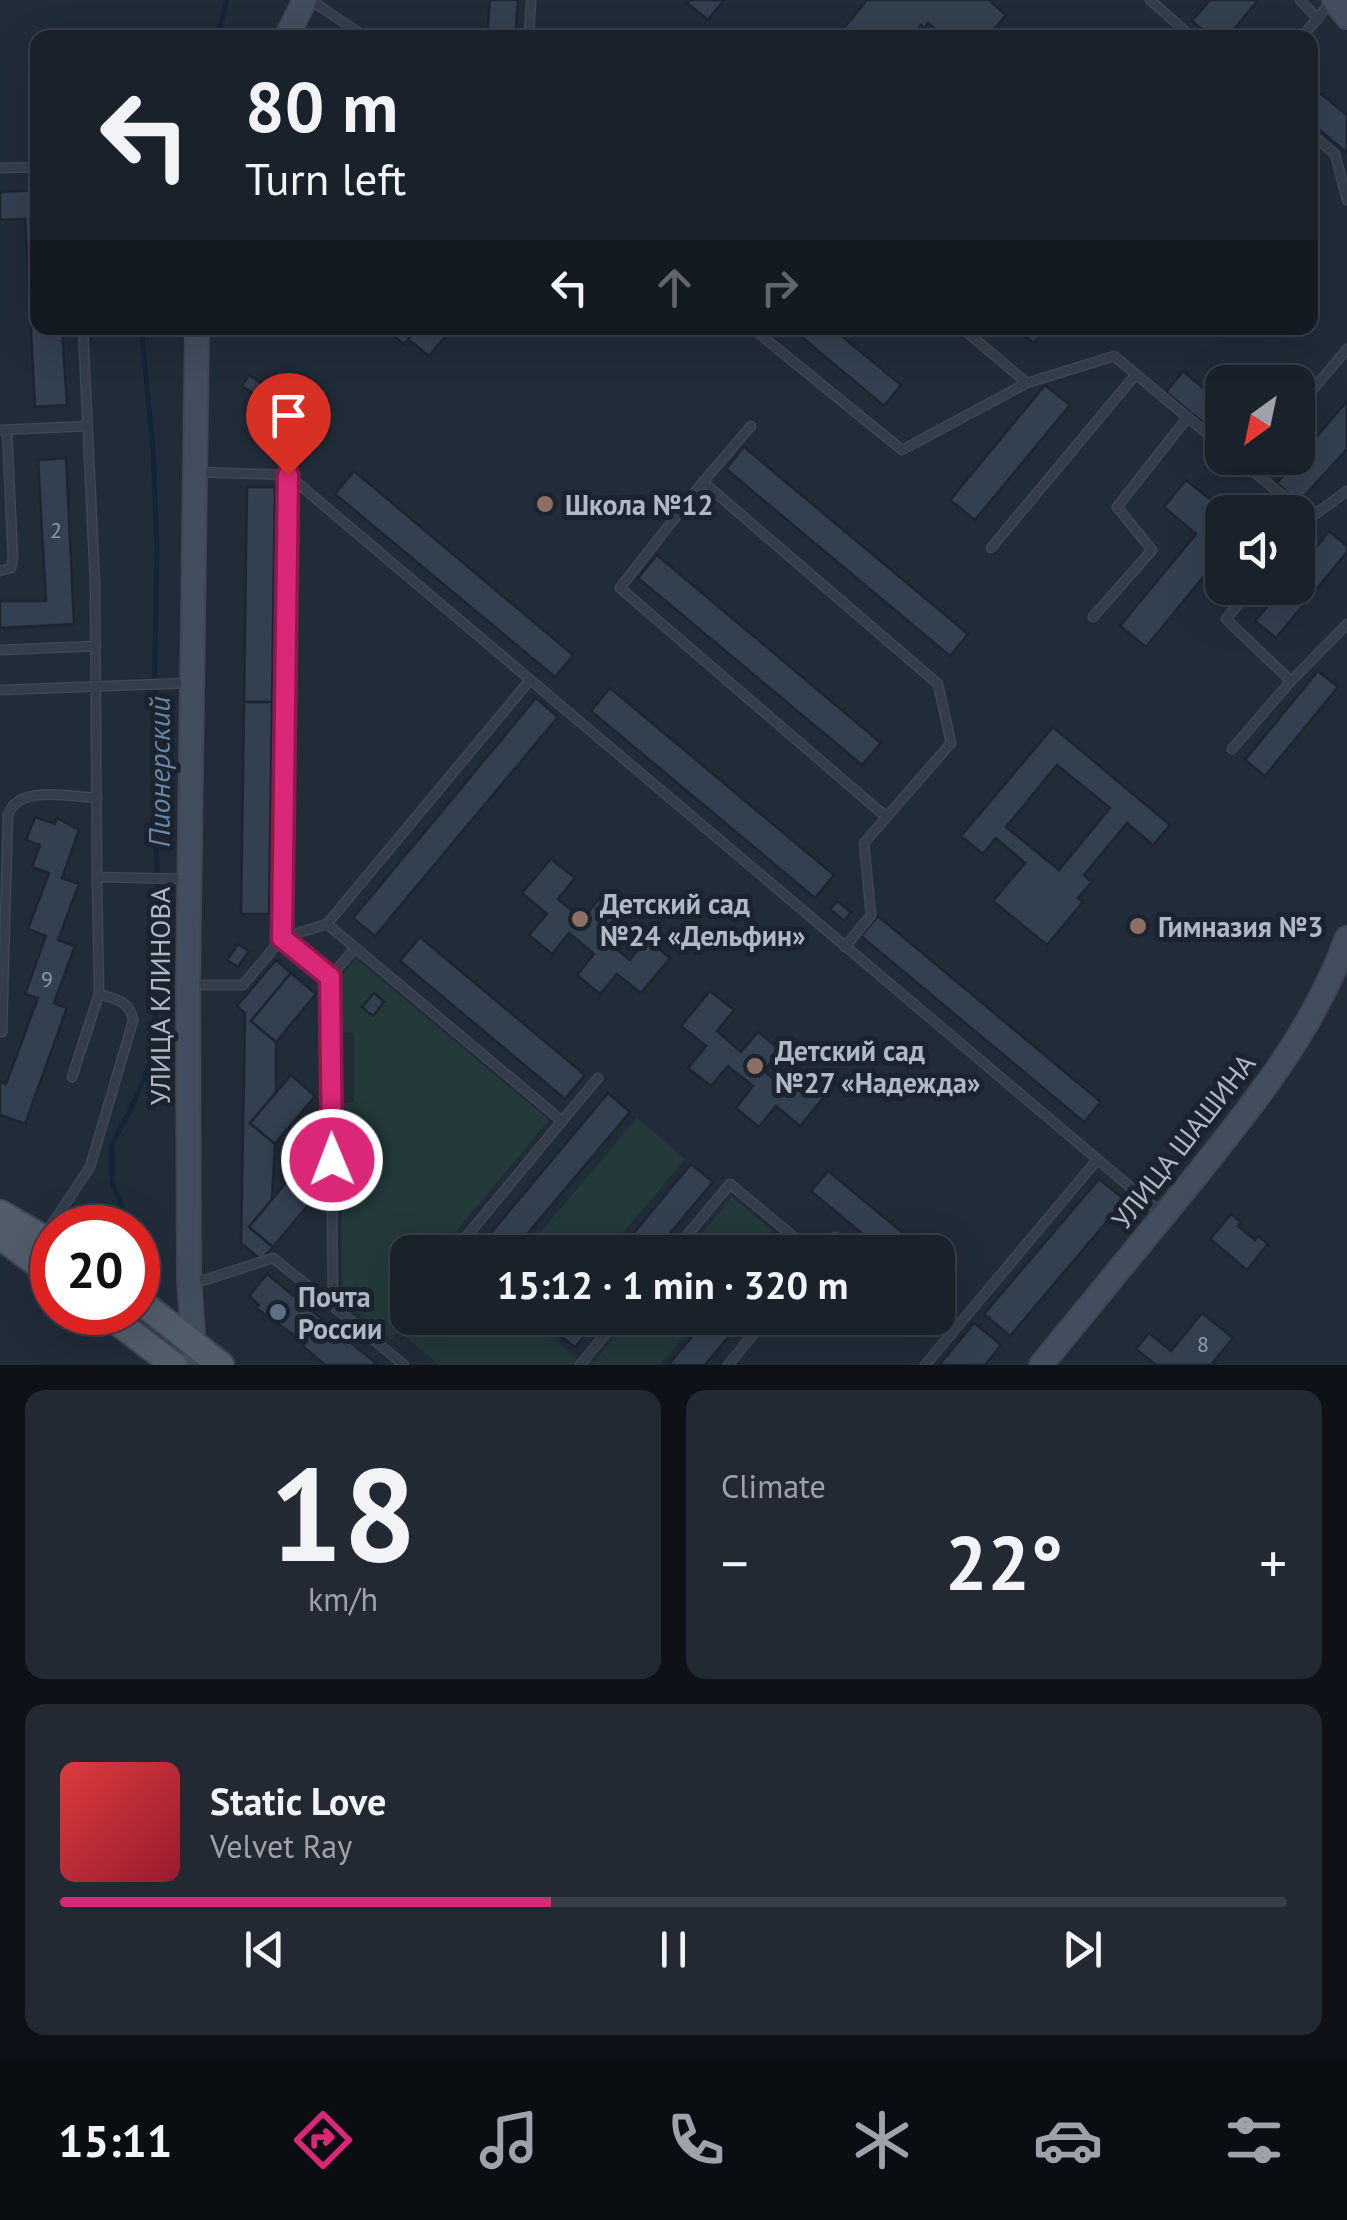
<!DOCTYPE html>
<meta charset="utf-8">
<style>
:root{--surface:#19212b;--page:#222933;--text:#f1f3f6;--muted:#9fa3a9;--line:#373e47;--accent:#db2777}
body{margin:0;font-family:"PT Sans",sans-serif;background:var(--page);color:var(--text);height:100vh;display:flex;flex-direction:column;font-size:38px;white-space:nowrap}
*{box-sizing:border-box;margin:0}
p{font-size:32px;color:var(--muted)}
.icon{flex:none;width:55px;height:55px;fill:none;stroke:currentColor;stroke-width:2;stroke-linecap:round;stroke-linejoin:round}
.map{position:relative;height:1365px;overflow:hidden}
.drawer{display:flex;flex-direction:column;gap:25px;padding:25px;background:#0e1218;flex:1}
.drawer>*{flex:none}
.hud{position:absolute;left:30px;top:30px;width:1288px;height:305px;border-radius:20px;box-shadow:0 10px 40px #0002,0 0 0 2px var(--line);background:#19212b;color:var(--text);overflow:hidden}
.needle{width:65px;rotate:213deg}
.buttons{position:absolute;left:1205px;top:365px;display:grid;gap:20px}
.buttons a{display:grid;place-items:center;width:110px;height:110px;border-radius:20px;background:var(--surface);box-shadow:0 10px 40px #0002,0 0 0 2px var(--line);font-size:50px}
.speed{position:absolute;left:30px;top:1205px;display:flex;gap:20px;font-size:50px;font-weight:700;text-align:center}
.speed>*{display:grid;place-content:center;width:130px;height:130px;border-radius:50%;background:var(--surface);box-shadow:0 10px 40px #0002,0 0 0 2px var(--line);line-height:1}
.speed .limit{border:15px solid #d22;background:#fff;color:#111}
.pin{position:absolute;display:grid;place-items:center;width:85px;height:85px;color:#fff;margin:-102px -42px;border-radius:50% 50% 50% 0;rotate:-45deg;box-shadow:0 0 10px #0007}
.pin .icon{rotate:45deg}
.me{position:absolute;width:110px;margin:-55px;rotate:359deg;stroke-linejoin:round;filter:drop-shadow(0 0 8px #0008)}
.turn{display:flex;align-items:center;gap:35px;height:210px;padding:0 50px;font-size:45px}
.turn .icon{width:130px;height:130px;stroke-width:2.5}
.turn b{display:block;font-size:70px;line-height:85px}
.lanes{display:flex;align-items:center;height:95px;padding:0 50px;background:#0003;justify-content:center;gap:50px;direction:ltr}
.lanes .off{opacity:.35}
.big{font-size:75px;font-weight:700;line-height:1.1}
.drawer .tile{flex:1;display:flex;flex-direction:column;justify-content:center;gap:15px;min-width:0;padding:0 35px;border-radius:20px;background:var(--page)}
.drawer .dial{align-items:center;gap:0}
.dial b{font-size:130px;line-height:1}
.song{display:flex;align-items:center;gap:30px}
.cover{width:120px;height:120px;border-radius:15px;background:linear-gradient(135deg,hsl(0 70% 55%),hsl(350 70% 35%))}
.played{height:10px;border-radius:5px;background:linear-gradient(90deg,var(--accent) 40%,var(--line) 40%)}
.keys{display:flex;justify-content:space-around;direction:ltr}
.heat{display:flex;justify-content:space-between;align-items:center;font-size:55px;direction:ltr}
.drawer .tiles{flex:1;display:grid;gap:25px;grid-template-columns:1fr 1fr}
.tile:last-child{grid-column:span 2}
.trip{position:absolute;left:390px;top:1235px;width:565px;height:100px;border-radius:20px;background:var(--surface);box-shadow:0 10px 40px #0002,0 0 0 2px var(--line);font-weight:700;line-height:100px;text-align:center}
.tabs{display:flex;height:160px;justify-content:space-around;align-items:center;background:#0a0d11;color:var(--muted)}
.tabs .icon{width:70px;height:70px}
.tabs .selected{color:var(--accent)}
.tabs b{font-size:45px;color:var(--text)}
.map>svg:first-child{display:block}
</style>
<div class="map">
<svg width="1347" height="1365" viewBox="0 0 1347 1365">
<rect width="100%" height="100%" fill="#212c39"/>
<g fill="#23393a">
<polygon points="356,959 549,1120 444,1246 451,1252 408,1252 408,1318 553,1318 543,1330 584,1365 439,1365 399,1331 390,1340 342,1300 341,1103 354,1102 354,1033 340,1032 340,978"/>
<polygon points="637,1118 685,1159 607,1252 524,1252"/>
<polygon points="732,1197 772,1230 754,1252 686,1252"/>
<polygon points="631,1318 699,1318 660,1365 591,1365"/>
</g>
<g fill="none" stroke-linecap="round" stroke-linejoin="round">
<g stroke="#142437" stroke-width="5">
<polyline points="217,38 227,0"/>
<polyline points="122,1206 112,1182 112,1145 136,1098 152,1057 160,950 153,757 157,549 153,449 141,328"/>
</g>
</g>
<g fill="#334050" stroke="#1c2530" stroke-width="2.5" fill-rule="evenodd">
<polygon points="490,0 518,0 515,38 487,38"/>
<polygon points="690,0 724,0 708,20 687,3"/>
<polygon points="867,0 989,0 1006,15 987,38 945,38 928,23 925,28 921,25 910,38 853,38 843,29"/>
<polygon points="1210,0 1258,0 1227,38 1212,38 1192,21"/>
<polygon points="1310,85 1347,115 1347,153 1310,122"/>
<polygon points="38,190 38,328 62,328 67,405 35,407 25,219 0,220 0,192"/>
<polygon points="384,328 417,328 404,344"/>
<polygon points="417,328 452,328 429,356 408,339"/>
<polygon points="791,328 832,328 901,385 884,406"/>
<polygon points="1015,328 1047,328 1034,343"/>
<polygon points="1183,371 1222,404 1206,425 1166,392"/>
<polygon points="249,375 305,412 298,424 242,386"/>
<polygon points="1045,385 1070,405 975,520 950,500"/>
<polygon points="1347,401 1347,449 1298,503 1277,483"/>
<polygon points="744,447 968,634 950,656 726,469"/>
<polygon points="66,458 74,624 0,628 0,601 46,601 38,460"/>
<polygon points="354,471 573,655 555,677 335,494"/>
<polygon points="1186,480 1226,512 1222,512 1222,535 1215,544 1222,550 1222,554 1146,647 1120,626 1196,534 1164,507"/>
<polygon points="247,487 275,487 272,702 244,702"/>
<polygon points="1329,531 1347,546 1347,552 1276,638 1255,621 1283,588 1298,588 1298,570"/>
<polygon points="657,555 881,743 862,765 638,578"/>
<polygon points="1318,671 1338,687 1265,776 1245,760"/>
<polygon points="610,688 834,875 815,898 591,711"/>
<polygon points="536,698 558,717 375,936 353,918"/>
<polygon points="244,702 272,702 269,914 241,914"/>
<path d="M 1053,727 L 1170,825 L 1153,845 L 1127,823 L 1084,875 L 1092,882 L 1078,898 L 1083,902 L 1047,945 L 993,901 L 1025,863 L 996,838 L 983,854 L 961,836 ZM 1057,765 L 1110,808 L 1059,870 L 1006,827 Z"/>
<polygon points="35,817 55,824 57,818 79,830 62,878 79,884 58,940 75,946 54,1003 67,1008 25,1124 0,1115 0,1081 6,1084 38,998 25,994 46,936 28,929 49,873 32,867 40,845 26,840"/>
<polygon points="551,859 575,878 558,899 582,919 599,899 622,918 605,939 630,960 647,939 670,958 641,993 617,974 600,994 577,975 594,954 569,933 552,954 529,935 547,914 522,893"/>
<polygon points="837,901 851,912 844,921 830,909"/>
<polygon points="878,916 1101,1102 1084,1122 861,936"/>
<polygon points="420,937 585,1075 565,1099 400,961"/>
<polygon points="238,944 249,951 238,967 227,960"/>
<polygon points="276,960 291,973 251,1021 276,1042 276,1092 250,1123 275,1144 272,1200 249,1227 273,1247 261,1260 241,1243 245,1013 237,1006"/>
<polygon points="291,973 316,994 276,1042 251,1021"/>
<polygon points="710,991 734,1010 717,1031 741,1052 758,1032 781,1050 764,1071 789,1092 806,1072 829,1091 800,1126 776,1106 759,1127 736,1108 753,1086 728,1066 711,1086 688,1068 706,1046 681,1026"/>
<polygon points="374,993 384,1002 373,1016 362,1007"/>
<polygon points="291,1075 315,1096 275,1144 250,1123"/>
<polygon points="608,1093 630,1112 512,1252 475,1252"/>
<polygon points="691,1164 713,1182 654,1252 618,1252"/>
<polygon points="828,1171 926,1252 884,1252 811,1191"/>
<polygon points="289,1179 313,1199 273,1247 249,1227"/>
<polygon points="1099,1179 1125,1200 1010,1336 984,1314"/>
<polygon points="1231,1214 1241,1222 1238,1226 1255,1240 1258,1236 1268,1244 1247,1270 1210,1239"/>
<polygon points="778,1234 799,1252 762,1252"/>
<polygon points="938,1262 951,1274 938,1290"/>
<polygon points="267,1274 378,1365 325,1365 303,1346 305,1343 256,1308 259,1305 249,1296"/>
<polygon points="1202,1313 1233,1338 1213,1362 1217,1365 1156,1365 1136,1349 1149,1333 1171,1351"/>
<polygon points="563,1318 600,1318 575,1347 553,1330"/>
<polygon points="708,1318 744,1318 705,1365 668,1365"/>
<polygon points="974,1323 1001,1345 985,1365 939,1365"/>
</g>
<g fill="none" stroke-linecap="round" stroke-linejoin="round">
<defs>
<g id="lane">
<polyline points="310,0 367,38"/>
<polyline points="531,0 529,35 532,38"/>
<polyline points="1150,0 1193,38"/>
<polyline points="1300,0 1318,19"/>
<polyline points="1301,38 1330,3"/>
<polyline points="1310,133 1335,154 1347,200"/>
<polyline points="0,168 38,167"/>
<polyline points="83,328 95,583 97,877 185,879"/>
<polyline points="752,328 902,450 1027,383"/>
<polyline points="962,328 1027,383 1114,356 1222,446"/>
<polyline points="1298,407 1347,349"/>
<polyline points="751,426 703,482 620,588 885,816"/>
<polyline points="0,430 88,426"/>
<polyline points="1237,458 1310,518"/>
<polyline points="200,472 288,475 1161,1213"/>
<polyline points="288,475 282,938 327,924 530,680"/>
<polyline points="703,482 938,684 951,743 864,843 871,915 845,947"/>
<polyline points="1298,533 1310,518 1347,491"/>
<polyline points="991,548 1136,374"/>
<polyline points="0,571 11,568 13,558 7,430"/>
<polyline points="1252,588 1226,619 1291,681"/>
<polyline points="1093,617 1152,550 1117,507 1188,417"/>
<polyline points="0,650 96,646"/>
<polyline points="0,690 188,683"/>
<polyline points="1232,749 1291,681 1347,624"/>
<polyline points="327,924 562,1121 598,1078"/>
<polyline points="355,948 330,977 333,1306 404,1365"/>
<polyline points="190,985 243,985 282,938 330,977"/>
<path d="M 2,1032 L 8,815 C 18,784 70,797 97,798"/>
<polyline points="72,1077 99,994 97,877"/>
<path d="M 46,1233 L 90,1167 L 133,1021 C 131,1001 115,999 99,994"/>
<polyline points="457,1248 562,1121"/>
<polyline points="673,1252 730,1184 812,1252"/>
<polyline points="822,1252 835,1237 853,1252"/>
<polyline points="193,1279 205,1280 273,1258 333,1306"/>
<polyline points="930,1318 951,1335"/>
<polyline points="580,1365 619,1318"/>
<polyline points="728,1365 767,1318"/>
<polyline points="925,1365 1097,1160"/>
</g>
<g id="secondary">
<polyline points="1334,0 1347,17"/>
<polyline points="286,38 305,0"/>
<polyline points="195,1365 189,1279 188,985 197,328"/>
<path d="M 1041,1365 C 1093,1302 1145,1239 1196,1176 C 1256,1101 1314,1029 1347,938"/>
</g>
<g id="primary">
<polyline points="0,1213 52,1243"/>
<polyline points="0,1236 52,1275"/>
<polyline points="138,1300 221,1365"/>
<polyline points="104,1312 174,1365"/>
</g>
</defs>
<use href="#lane" stroke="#3e4753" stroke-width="11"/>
<use href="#secondary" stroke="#3e4753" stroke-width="26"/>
<use href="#primary" stroke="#3e4753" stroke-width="29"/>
<use href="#lane" stroke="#343e4a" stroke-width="8"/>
<use href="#secondary" stroke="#424d5d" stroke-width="22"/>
<use href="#primary" stroke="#525d6a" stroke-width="25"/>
</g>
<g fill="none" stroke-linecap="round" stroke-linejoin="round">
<defs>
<polyline id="route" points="288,475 282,938 330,977 332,1160"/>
</defs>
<use href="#route" stroke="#8e194d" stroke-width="25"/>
<use href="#route" stroke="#db2777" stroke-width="18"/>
</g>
<g fill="#8d6e63" stroke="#1a232e" stroke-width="4">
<circle cx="545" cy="504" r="10"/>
<circle cx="580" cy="919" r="10"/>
<circle cx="1138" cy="926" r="10"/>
<circle cx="755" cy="1066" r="10"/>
</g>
<circle fill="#5c6f8a" stroke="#1a232e" stroke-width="4" cx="278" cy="1312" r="10"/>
<g text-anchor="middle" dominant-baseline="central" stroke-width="10" stroke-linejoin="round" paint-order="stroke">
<g font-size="22" fill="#8e99a6">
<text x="56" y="530">2</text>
<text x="47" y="979">9</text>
<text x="1203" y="1344">8</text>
</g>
<g font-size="28" font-weight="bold" fill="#afb9c6" stroke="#1a232e" text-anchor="start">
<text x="565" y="504">Школа №12</text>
<text x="600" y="903">Детский сад<tspan x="600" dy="32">№24 «Дельфин»</tspan></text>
<text x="1158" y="926">Гимназия №3</text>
<text x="775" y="1050">Детский сад<tspan x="775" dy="32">№27 «Надежда»</tspan></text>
<text x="298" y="1296">Почта<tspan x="298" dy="32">России</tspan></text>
</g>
<g font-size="28" fill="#afb9c6" stroke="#1a232e">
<text transform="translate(159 996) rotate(-90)">УЛИЦА КЛИНОВА</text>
<text transform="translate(1183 1141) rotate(-52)">УЛИЦА ШАШИНА</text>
</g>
<g font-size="30" font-style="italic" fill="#6785a6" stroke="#1a232e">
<text transform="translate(158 772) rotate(-90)">Пионерский</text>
</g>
</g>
</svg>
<div class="buttons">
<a><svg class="needle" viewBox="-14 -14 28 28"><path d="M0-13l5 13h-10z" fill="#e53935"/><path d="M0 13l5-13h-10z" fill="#9fa3a9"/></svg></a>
<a><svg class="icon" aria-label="sound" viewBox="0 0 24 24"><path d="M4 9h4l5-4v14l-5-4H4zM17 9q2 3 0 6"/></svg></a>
</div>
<div class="speed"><div class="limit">20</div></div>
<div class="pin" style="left:288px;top:475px;background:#d93025"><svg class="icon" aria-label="arrive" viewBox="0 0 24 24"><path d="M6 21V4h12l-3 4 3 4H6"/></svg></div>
<svg class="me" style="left:332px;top:1160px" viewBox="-20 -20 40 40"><circle r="17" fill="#db2777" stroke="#fff" stroke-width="3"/><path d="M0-11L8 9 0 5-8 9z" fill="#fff"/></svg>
<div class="trip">15:12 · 1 min · 320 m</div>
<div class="hud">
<div class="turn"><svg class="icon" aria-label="left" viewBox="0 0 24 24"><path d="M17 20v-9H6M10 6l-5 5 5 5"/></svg><div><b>80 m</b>Turn left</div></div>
<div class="lanes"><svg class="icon" aria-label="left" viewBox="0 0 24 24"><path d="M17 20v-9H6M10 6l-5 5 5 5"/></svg><svg class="icon off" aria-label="ahead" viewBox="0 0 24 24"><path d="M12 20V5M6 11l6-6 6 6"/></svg><svg class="icon off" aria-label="right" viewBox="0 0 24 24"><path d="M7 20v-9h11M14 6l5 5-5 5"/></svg></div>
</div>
</div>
<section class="drawer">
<div class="tiles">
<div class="tile dial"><b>18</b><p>km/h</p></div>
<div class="tile"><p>Climate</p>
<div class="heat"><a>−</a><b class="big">22°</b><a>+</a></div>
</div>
<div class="tile">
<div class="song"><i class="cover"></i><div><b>Static Love</b><p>Velvet Ray</p></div></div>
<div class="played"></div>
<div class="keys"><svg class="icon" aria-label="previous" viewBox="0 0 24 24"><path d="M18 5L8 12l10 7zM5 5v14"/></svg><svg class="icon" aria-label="pause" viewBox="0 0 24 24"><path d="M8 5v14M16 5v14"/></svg><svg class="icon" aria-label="next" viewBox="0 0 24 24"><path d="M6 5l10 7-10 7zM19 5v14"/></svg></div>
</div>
</div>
</section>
<nav class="tabs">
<b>15:11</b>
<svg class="icon selected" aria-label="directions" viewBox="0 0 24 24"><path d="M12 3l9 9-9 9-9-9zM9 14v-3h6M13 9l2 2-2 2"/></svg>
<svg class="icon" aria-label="music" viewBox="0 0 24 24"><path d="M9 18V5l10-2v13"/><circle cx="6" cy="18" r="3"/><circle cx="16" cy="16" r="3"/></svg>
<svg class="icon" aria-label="phone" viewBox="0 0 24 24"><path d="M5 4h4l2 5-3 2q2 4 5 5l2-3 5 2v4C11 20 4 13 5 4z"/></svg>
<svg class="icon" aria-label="climate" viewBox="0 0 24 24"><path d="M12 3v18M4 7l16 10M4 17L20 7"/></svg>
<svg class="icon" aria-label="car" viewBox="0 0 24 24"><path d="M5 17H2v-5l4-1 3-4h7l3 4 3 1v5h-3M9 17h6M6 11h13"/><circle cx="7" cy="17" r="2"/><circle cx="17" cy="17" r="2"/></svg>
<svg class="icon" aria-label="filters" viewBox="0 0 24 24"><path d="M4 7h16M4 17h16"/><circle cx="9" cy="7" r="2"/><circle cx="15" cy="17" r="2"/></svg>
</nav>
